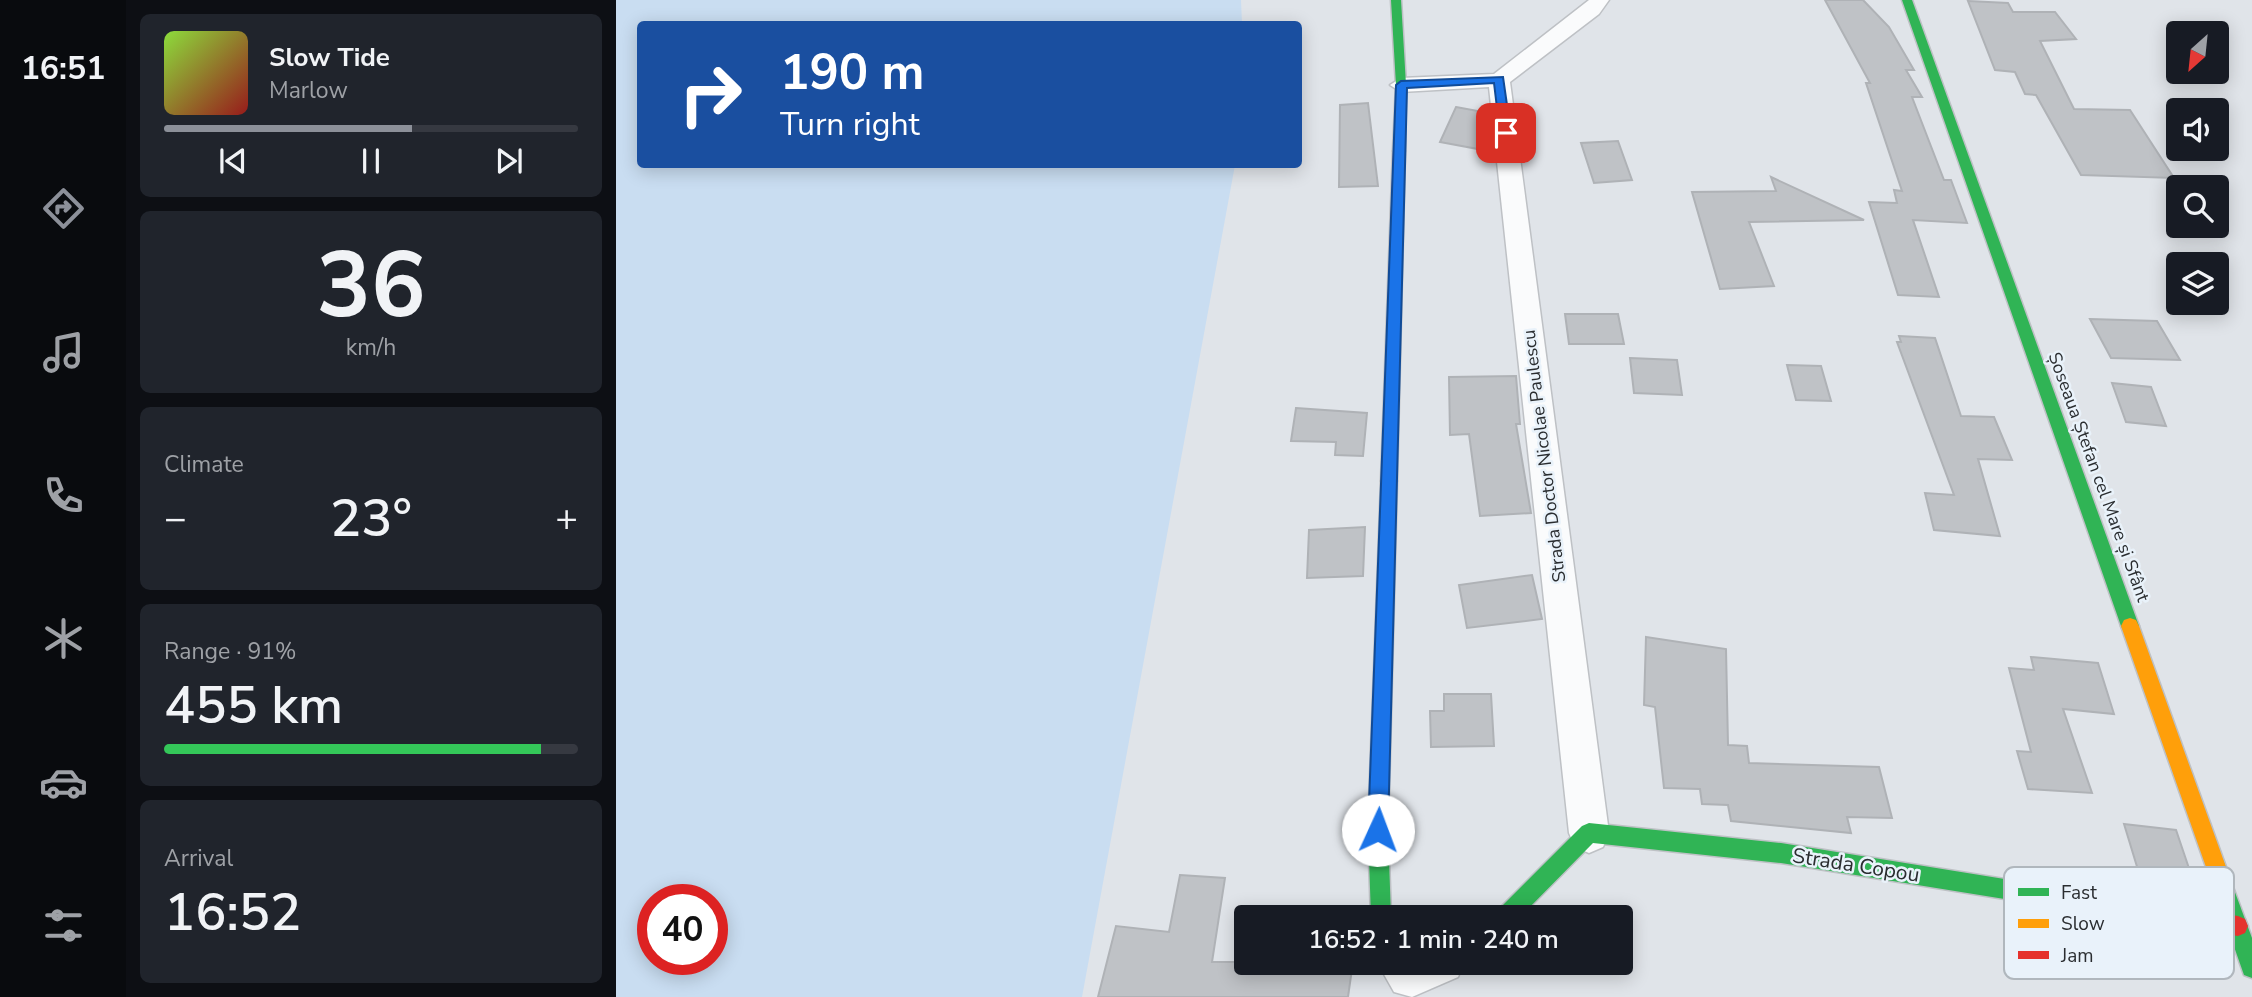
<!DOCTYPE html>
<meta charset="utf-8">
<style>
:root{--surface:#171b24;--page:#20242c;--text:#f1f3f6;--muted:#9ea1a6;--line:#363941;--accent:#8c9099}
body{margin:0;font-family:"Nunito Sans",sans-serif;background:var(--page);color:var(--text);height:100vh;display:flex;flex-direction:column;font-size:26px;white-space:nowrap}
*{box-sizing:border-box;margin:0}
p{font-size:23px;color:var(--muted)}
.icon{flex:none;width:38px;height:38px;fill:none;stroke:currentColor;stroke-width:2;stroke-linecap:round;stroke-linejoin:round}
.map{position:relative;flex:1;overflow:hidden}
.side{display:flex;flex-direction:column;gap:14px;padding:14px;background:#0d0f14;width:490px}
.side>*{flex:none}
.banner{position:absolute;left:21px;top:21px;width:665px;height:147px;border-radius:7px;box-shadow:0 4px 18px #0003;background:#1a4fa0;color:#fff;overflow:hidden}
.needle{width:46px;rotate:207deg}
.controls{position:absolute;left:1550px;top:21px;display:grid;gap:14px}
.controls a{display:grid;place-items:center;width:63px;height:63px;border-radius:7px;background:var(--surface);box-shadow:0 4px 18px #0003;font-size:35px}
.speed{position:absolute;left:21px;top:884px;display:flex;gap:14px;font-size:35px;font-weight:700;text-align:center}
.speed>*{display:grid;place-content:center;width:91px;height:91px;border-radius:50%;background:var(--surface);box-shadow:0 4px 18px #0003;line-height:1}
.speed .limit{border:10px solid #d22;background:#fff;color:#111}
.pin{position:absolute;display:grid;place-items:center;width:60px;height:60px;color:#fff;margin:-30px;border-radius:14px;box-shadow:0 4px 10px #0006}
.me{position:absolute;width:77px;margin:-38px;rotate:2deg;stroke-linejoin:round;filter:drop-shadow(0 0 5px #0008)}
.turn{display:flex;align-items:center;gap:24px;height:147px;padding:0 28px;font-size:32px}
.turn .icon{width:91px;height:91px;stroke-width:2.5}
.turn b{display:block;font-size:49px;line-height:60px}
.big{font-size:52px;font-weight:600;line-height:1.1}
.side .card{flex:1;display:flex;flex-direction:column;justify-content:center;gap:10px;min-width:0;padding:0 24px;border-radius:10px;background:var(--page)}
.side .dial{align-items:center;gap:0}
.dial b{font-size:91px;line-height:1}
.song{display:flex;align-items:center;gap:21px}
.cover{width:84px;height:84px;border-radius:10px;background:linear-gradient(135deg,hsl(90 70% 55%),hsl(0 70% 35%))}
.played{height:7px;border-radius:4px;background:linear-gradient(90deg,var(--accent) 60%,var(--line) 60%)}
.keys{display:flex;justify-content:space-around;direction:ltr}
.heat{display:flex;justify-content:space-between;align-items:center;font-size:38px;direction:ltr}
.charge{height:10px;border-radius:5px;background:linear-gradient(90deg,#34c759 91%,var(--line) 0)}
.trip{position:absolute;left:618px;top:905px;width:399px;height:70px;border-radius:7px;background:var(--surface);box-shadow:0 4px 18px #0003;font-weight:600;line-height:70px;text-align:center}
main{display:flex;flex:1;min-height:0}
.tabs{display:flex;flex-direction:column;width:126px;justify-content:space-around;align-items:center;background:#090b0e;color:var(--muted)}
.tabs .icon{width:49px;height:49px}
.tabs .current{color:var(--accent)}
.tabs b{font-size:32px;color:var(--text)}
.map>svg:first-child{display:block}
</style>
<main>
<nav class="tabs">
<b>16:51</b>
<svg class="icon current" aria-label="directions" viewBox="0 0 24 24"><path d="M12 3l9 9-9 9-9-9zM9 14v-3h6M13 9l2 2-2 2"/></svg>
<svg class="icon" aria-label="music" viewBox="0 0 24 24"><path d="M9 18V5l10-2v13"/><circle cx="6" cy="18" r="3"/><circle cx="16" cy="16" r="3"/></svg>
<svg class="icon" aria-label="phone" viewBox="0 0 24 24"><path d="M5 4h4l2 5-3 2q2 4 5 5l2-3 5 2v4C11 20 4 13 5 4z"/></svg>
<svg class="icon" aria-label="climate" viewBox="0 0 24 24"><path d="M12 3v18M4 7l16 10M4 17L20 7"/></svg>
<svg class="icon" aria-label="car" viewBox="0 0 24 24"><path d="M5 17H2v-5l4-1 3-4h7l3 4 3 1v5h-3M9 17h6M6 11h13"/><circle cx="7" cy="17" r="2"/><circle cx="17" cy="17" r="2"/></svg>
<svg class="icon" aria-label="filters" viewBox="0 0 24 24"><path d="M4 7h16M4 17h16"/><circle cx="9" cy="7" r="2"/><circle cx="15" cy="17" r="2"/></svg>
</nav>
<section class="side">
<div class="card">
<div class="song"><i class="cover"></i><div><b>Slow Tide</b><p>Marlow</p></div></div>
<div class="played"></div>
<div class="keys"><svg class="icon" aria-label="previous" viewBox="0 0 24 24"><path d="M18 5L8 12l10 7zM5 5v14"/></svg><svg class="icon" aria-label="pause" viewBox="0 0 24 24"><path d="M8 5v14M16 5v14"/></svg><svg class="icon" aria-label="next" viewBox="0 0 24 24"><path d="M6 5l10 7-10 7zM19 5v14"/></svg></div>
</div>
<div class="card dial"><b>36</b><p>km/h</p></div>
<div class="card"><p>Climate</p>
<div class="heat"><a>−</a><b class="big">23°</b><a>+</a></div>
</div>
<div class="card"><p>Range · 91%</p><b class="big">455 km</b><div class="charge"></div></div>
<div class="card"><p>Arrival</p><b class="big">16:52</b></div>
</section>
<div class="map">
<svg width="1636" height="997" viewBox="0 0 1636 997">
<rect width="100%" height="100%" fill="#e0e4e9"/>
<path fill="#c9ddf1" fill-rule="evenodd" d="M 0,0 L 625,0 L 626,24 L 24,24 L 24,164 L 619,165 L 466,997 L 0,997 ZM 37,900 L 96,900 L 96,959 L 37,959 Z"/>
<g fill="#bfc2c6" stroke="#afb2b6" stroke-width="2">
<polygon points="1209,0 1247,0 1273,27 1298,70 1290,70 1306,97 1296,97 1328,180 1335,180 1351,223 1297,220 1323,297 1282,295 1253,202 1281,203 1278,190 1286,191 1250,83 1254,83"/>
<polygon points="1352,1 1392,3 1397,12 1439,12 1460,39 1424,41 1458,109 1514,110 1558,178 1465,175 1420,95 1409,94 1399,72 1379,70"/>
<polygon points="752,103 762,186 723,187 724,105"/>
<polygon points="840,107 873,113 874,120 862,149 824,142"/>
<polygon points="1002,141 1016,180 978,183 965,143"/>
<polygon points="1155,177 1248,220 1133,222 1158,286 1104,289 1076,192 1160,191"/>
<polygon points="949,314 1002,314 1008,344 953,344"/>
<polygon points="1474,319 1541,321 1564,360 1495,358"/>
<polygon points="1283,336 1319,338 1345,416 1378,417 1396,460 1362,459 1384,536 1318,530 1309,493 1338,495 1281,342 1285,342"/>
<polygon points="1014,358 1061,360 1066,395 1018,393"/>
<polygon points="1171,365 1205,366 1215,401 1180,400"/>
<polygon points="900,376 904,424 900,424 915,513 864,516 853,434 834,435 833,377"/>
<polygon points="1496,383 1535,387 1550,426 1510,422"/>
<polygon points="680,408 751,413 747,456 719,455 720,442 675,441"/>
<polygon points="749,527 747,576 691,578 693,530"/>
<polygon points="916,575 926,619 851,628 843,585"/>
<polygon points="1030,637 1110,649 1112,745 1131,746 1133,763 1263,767 1276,818 1231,817 1235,833 1115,821 1112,805 1086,804 1084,789 1048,788 1039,707 1028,705"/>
<polygon points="1415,657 1482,663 1498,714 1447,709 1476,793 1412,789 1401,751 1415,752 1393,668 1418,670"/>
<polygon points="828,694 875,694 878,746 815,747 814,711 828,711"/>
<polygon points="1508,824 1560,830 1580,889 1526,883"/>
<polygon points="564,875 609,878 596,962 737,962 732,997 482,997 500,926 553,932"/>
</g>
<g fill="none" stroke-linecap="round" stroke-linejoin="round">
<defs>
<g id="street">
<polygon points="973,0 993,0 983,14 894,82 993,833 987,847 973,853 959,847 953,833 873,87 785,92 774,85 785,78 878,74"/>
<polygon points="761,962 848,962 842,977 796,997 778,992"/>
</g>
<g id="fast">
<polygon points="775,0 785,0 790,85 789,151 783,155 777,151 780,85"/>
<polygon points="1286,0 1296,0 1523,626 1520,632 1514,634 1508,632 1505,626"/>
<polygon points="773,475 778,477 781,481 772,830 775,917 755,917 752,830 765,481 768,477"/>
<polygon points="973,823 1165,843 1494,896 1501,899 1504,906 1501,913 1494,916 1165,863 977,843 904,917 879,917 882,910 966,826"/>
<polygon points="1600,857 1607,860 1636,938 1636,978 1628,975 1590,867 1593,860"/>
</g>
<polygon id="slow" points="1514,618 1520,620 1523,626 1610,867 1607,874 1600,877 1593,874 1590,867 1505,626 1508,620"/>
<g id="jam">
<polygon points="783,147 789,151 781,481 778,485 768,485 765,481 777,151"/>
<polygon points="1494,896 1622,916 1629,919 1632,926 1629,933 1622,936 1494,916 1487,913 1484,906 1487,899"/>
</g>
</defs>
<use href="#street" stroke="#bec1c5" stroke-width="3"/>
<use href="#fast" stroke="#bec1c5" stroke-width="3"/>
<use href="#slow" stroke="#bec1c5" stroke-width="3"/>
<use href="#jam" stroke="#bec1c5" stroke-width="3"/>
<use href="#street" fill="#fafbfc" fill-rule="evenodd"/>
<use href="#fast" fill="#30b455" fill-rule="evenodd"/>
<use href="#slow" fill="#ff9f0a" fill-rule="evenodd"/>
<use href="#jam" fill="#e5322d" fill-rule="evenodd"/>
</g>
<polygon fill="#1a73e8" stroke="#114b97" stroke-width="2" points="887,77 895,133 890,137 884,133 878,83 791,88 772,830 769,837 762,840 755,837 752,830 780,85 785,81"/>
<g text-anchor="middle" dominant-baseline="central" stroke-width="5" stroke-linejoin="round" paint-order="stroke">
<g font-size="18" fill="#2a2d30" stroke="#e9f2fa">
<text transform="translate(928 456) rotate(-97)">Strada Doctor Nicolae Paulescu</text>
<text transform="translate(1483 477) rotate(70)">Șoseaua Ștefan cel Mare și Sfânt</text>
</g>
<g font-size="21" fill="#2a2d30" stroke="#e9f2fa">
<text transform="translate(1240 865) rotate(9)">Strada Copou</text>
</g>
</g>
<rect x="1388" y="867" width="230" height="112" rx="10" fill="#e9f2fa" stroke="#b0b7bd" stroke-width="2"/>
<rect x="1402" y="888" width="31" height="8" fill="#30b455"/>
<rect x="1402" y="919" width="31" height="9" fill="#ff9f0a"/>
<rect x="1402" y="951" width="31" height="8" fill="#e5322d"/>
<g font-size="19" fill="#2a2d30">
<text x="1445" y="899">Fast</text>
<text x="1445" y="930">Slow</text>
<text x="1445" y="962">Jam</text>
</g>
</svg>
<div class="controls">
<a><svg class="needle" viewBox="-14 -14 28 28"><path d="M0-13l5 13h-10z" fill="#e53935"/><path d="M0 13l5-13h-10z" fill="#9ea1a6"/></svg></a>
<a><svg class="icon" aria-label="sound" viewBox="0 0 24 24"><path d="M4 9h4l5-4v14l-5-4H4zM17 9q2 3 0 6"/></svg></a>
<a><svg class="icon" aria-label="search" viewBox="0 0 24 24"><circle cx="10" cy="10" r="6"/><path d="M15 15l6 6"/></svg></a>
<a><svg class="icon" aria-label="layers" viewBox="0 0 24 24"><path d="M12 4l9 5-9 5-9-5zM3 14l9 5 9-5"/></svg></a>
</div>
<div class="speed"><div class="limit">40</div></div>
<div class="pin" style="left:890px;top:133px;background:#d93025"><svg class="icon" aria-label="arrive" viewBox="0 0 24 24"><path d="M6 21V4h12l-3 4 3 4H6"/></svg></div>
<svg class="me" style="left:762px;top:830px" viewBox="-20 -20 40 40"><circle r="19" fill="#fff"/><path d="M0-13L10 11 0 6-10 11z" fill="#1a73e8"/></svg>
<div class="trip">16:52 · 1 min · 240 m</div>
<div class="banner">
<div class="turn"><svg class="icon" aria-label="right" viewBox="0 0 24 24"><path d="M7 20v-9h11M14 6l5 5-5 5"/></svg><div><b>190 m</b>Turn right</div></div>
</div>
</div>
</main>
